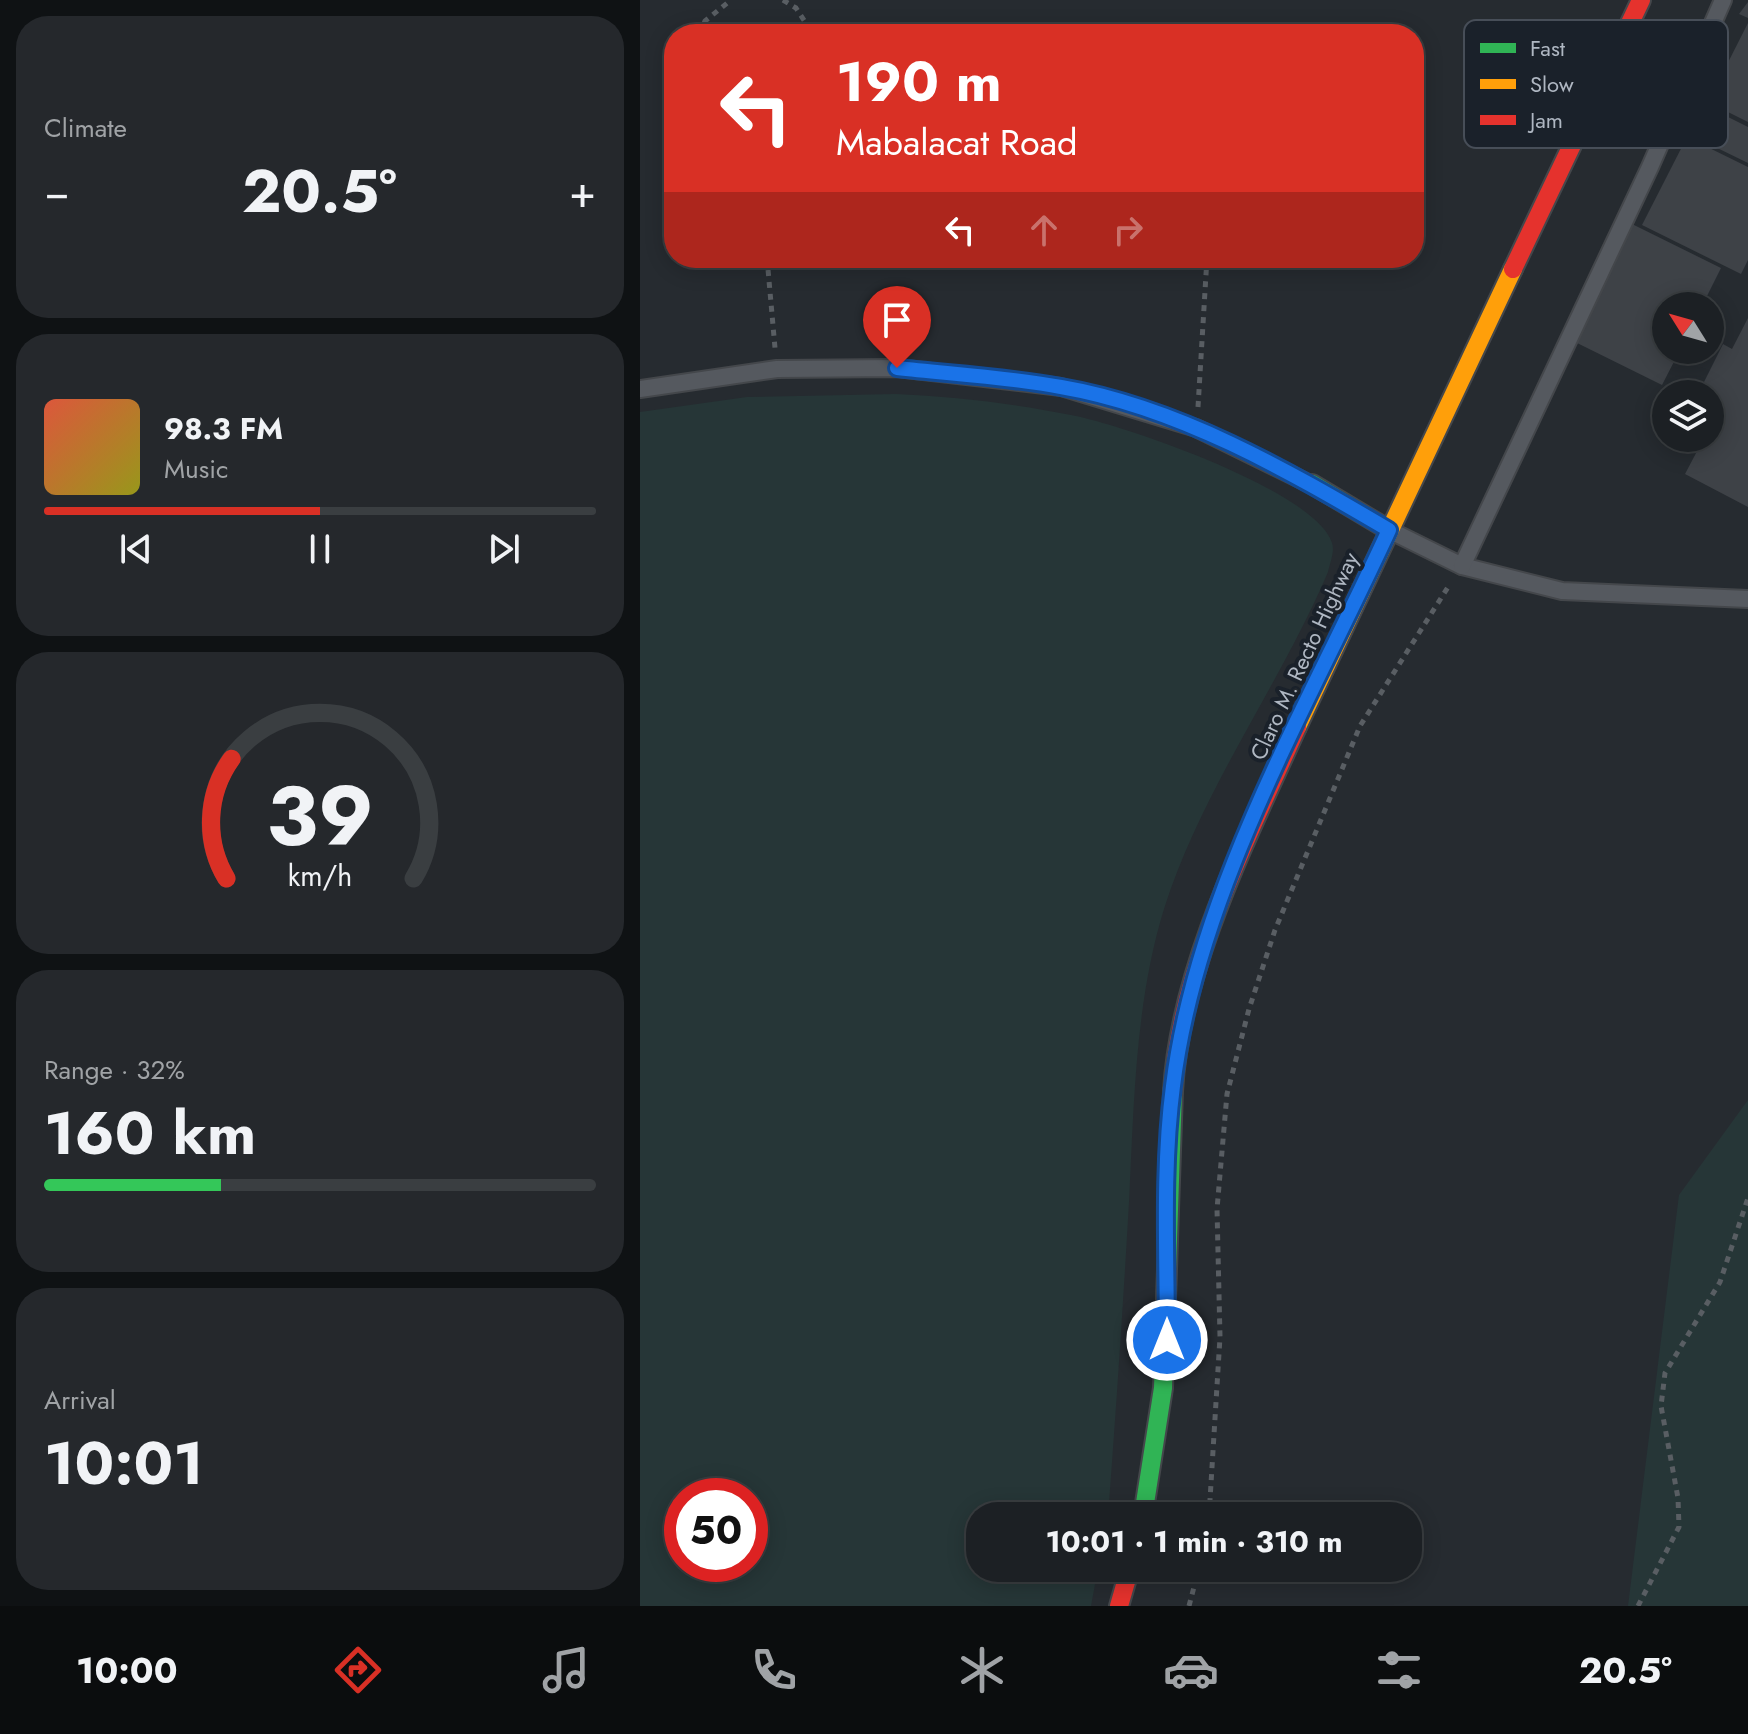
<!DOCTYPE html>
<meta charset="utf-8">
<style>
:root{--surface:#1c2024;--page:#25282c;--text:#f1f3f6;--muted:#a0a3a6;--line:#3a3e41;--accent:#d93025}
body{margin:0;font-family:Jost,sans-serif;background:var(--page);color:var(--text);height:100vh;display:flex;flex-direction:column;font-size:30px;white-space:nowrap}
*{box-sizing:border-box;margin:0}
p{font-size:26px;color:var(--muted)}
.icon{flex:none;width:44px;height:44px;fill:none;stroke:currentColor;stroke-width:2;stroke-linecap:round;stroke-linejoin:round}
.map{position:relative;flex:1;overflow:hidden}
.drawer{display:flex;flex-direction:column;gap:16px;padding:16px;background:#0f1214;width:640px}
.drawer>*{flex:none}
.guide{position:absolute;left:24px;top:24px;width:760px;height:244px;border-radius:32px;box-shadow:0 4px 20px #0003,0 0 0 2px var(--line);background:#d93025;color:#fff;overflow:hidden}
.needle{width:52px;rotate:307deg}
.controls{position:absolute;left:1012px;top:292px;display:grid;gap:16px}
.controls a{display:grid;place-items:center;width:72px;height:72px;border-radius:50%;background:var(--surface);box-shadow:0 4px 20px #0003,0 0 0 2px var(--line);font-size:40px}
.speed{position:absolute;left:24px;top:1478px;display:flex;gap:16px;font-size:40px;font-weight:700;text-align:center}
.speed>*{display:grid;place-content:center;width:104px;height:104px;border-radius:50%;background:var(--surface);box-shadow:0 4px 20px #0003,0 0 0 2px var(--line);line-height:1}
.speed .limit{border:12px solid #d22;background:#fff;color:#111}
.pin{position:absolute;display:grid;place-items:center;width:68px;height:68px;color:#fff;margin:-82px -34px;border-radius:50% 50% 50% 0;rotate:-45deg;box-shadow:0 0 8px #0007}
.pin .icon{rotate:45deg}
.me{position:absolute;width:88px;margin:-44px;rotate:0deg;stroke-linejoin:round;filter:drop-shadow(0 0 6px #0008)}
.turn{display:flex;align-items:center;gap:28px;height:168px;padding:0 40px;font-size:36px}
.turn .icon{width:104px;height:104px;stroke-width:2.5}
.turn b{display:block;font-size:56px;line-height:68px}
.lanes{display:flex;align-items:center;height:76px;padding:0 40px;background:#0003;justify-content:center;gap:40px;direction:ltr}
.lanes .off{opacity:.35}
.big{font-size:60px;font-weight:700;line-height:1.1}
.drawer .tile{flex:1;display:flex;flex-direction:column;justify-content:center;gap:12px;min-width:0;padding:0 28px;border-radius:32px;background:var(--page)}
.drawer .dial{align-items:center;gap:0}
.dial svg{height:208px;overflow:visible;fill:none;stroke:var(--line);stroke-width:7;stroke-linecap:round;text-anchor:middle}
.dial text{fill:var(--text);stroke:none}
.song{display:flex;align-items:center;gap:24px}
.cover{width:96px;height:96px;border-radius:12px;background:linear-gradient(135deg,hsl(10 70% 55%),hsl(60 70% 35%))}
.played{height:8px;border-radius:4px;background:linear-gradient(90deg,var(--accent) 50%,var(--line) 50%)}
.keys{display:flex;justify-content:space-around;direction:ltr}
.heat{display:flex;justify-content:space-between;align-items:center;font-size:44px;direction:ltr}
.charge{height:12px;border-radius:6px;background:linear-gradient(90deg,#34c759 32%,var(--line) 0)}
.trip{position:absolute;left:326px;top:1502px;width:456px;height:80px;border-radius:32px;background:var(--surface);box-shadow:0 4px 20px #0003,0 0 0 2px var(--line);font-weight:700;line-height:80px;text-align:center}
.menu{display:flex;height:128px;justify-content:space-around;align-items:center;background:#0b0d0e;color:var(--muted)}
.menu .icon{width:56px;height:56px}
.menu .current{color:var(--accent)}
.menu b{font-size:36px;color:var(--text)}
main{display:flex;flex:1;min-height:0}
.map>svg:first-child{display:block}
</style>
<main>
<section class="drawer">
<div class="tile"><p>Climate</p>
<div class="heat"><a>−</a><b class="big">20.5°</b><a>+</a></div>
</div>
<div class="tile">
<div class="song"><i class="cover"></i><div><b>98.3 FM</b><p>Music</p></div></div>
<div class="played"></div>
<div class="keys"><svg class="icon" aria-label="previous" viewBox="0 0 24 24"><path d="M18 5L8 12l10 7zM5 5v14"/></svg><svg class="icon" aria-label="pause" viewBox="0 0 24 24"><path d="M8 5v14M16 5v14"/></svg><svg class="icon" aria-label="next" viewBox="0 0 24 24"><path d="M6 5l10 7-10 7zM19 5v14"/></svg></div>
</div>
<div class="tile dial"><svg viewBox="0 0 100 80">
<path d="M14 69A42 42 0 1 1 86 69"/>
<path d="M14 69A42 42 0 0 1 16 23" stroke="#d93025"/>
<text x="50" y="56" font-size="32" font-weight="700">39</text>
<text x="50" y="72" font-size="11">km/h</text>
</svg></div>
<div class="tile"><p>Range · 32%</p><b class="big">160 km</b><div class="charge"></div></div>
<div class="tile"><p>Arrival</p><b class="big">10:01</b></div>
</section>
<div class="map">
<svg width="1108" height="1606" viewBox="0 0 1108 1606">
<rect width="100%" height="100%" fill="#262b30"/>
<g fill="#263637" fill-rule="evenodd">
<path d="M 256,394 C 315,397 372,403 431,415 C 484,425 676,491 692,543 C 695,551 690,563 688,572 C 639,687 562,789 524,909 C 495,1003 494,1105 489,1202 C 483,1307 476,1411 468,1516 L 340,1516 L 340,1568 L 458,1568 L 451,1606 L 0,1606 L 0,412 L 107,397 ZM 42,1496 L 110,1496 L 110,1564 L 42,1564 Z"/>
<polygon points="1108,1100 1108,1606 988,1606 1039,1195"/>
</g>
<g fill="#3e4247">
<polygon points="1108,2 1108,18 1099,14"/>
<polygon points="1108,23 1108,122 1068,102"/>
<polygon points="1084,115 1108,127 1108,163 1069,144"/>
<polygon points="1047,137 1108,167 1108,260 1101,274 1002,225"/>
<polygon points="992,224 1081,268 1062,306 1026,306 1026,350 1040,350 1022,385 933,341"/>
<polygon points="1108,318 1108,507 1045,474 1064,438 1070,438 1070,394 1058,394 1083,344 1092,349"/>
</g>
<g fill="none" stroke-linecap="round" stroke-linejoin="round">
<defs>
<g id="lane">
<polyline points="0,389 137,369 257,368 421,387 556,428 670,484"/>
<polyline points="749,530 822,566 922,591 1108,599"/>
<polyline points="822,566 1010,167 1083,0"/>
</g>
<g id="fast">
<polyline points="672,484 749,530"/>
<polyline points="503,1516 523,1388 533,1091"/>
</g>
<polyline id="slow" points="657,727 873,269"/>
<g id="jam">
<polyline points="873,269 1001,0"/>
<path d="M 533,1091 C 540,968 607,838 657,727"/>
<polyline points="479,1606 490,1568"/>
</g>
</defs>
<use href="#lane" stroke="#44474b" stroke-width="20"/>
<use href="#fast" stroke="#44474b" stroke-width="22"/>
<use href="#slow" stroke="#44474b" stroke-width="22"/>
<use href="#jam" stroke="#44474b" stroke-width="22"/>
<g stroke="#595e63" stroke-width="5" stroke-dasharray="6 6" stroke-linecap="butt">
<polyline points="143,0 156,8 173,34"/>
<polyline points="60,34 65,21 91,0"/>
<polyline points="549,34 575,27 602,34"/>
<polyline points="127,258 135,348"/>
<polyline points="558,407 567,258"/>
<polyline points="569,1516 580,1337 577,1209 587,1094 609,1009 635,930 720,726 810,584"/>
<polyline points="549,1606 559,1568"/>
<polyline points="998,1606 1039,1527 1038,1498 1021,1406 1025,1373 1080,1282 1108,1198"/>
</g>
<use href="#lane" stroke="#55595f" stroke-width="16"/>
<use href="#fast" stroke="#30b455" stroke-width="18"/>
<use href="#slow" stroke="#ff9f0a" stroke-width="18"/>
<use href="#jam" stroke="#e5322d" stroke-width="18"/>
</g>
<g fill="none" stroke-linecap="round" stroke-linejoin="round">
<defs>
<path id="route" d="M 257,368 C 311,374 367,377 421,387 C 538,407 647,470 749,530 C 668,706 557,892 533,1086 C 522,1169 527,1256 527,1340"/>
</defs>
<use href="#route" stroke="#114b97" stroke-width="20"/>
<use href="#route" stroke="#1a73e8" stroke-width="14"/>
</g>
<g text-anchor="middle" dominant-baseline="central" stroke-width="8" stroke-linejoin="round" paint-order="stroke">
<g font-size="22" fill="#afb7c2" stroke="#1a212a">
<text transform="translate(664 656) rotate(-65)">Claro M. Recto Highway</text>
</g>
</g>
<rect x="824" y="20" width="264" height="128" rx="12" fill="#1a212a" stroke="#474e58" stroke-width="2"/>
<rect x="840" y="43" width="36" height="10" fill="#30b455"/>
<rect x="840" y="79" width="36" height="10" fill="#ff9f0a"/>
<rect x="840" y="115" width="36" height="10" fill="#e5322d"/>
<g font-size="22" fill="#afb7c2">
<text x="890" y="56">Fast</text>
<text x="890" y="92">Slow</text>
<text x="890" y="128">Jam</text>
</g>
</svg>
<div class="controls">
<a><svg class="needle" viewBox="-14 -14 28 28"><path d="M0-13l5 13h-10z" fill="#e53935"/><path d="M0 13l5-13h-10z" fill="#a0a3a6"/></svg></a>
<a><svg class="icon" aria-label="layers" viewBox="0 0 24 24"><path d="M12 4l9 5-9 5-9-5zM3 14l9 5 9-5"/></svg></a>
</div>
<div class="speed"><div class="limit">50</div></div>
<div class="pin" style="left:257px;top:368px;background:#d93025"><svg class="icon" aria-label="arrive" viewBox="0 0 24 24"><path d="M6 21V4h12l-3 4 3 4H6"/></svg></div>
<svg class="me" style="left:527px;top:1340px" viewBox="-20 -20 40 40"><circle r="17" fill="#1a73e8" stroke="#fff" stroke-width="3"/><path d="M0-11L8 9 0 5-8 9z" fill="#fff"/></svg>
<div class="trip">10:01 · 1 min · 310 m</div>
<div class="guide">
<div class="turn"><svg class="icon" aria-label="left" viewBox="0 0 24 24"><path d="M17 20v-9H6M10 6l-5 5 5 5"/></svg><div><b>190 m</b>Mabalacat Road</div></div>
<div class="lanes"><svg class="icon" aria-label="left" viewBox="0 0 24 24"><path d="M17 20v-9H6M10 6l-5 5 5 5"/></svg><svg class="icon off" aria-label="ahead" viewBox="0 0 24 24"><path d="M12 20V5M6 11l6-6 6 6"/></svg><svg class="icon off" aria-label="right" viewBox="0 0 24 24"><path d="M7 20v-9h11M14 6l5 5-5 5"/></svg></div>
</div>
</div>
</main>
<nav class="menu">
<b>10:00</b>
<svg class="icon current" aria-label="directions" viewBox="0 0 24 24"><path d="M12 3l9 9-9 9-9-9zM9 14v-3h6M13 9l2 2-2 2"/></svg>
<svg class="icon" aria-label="music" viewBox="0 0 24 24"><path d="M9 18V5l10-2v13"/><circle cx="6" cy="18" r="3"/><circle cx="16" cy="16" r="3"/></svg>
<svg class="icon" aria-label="phone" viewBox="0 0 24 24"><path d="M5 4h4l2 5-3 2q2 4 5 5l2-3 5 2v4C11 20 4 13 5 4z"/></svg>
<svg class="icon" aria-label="climate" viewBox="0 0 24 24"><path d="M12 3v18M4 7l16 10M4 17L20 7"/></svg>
<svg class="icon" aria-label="car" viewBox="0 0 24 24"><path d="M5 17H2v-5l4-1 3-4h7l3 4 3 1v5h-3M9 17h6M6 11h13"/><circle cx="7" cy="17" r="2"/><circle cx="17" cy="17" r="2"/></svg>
<svg class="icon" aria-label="filters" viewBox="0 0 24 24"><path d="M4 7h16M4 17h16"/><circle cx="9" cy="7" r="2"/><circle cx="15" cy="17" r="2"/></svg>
<b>20.5°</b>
</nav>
